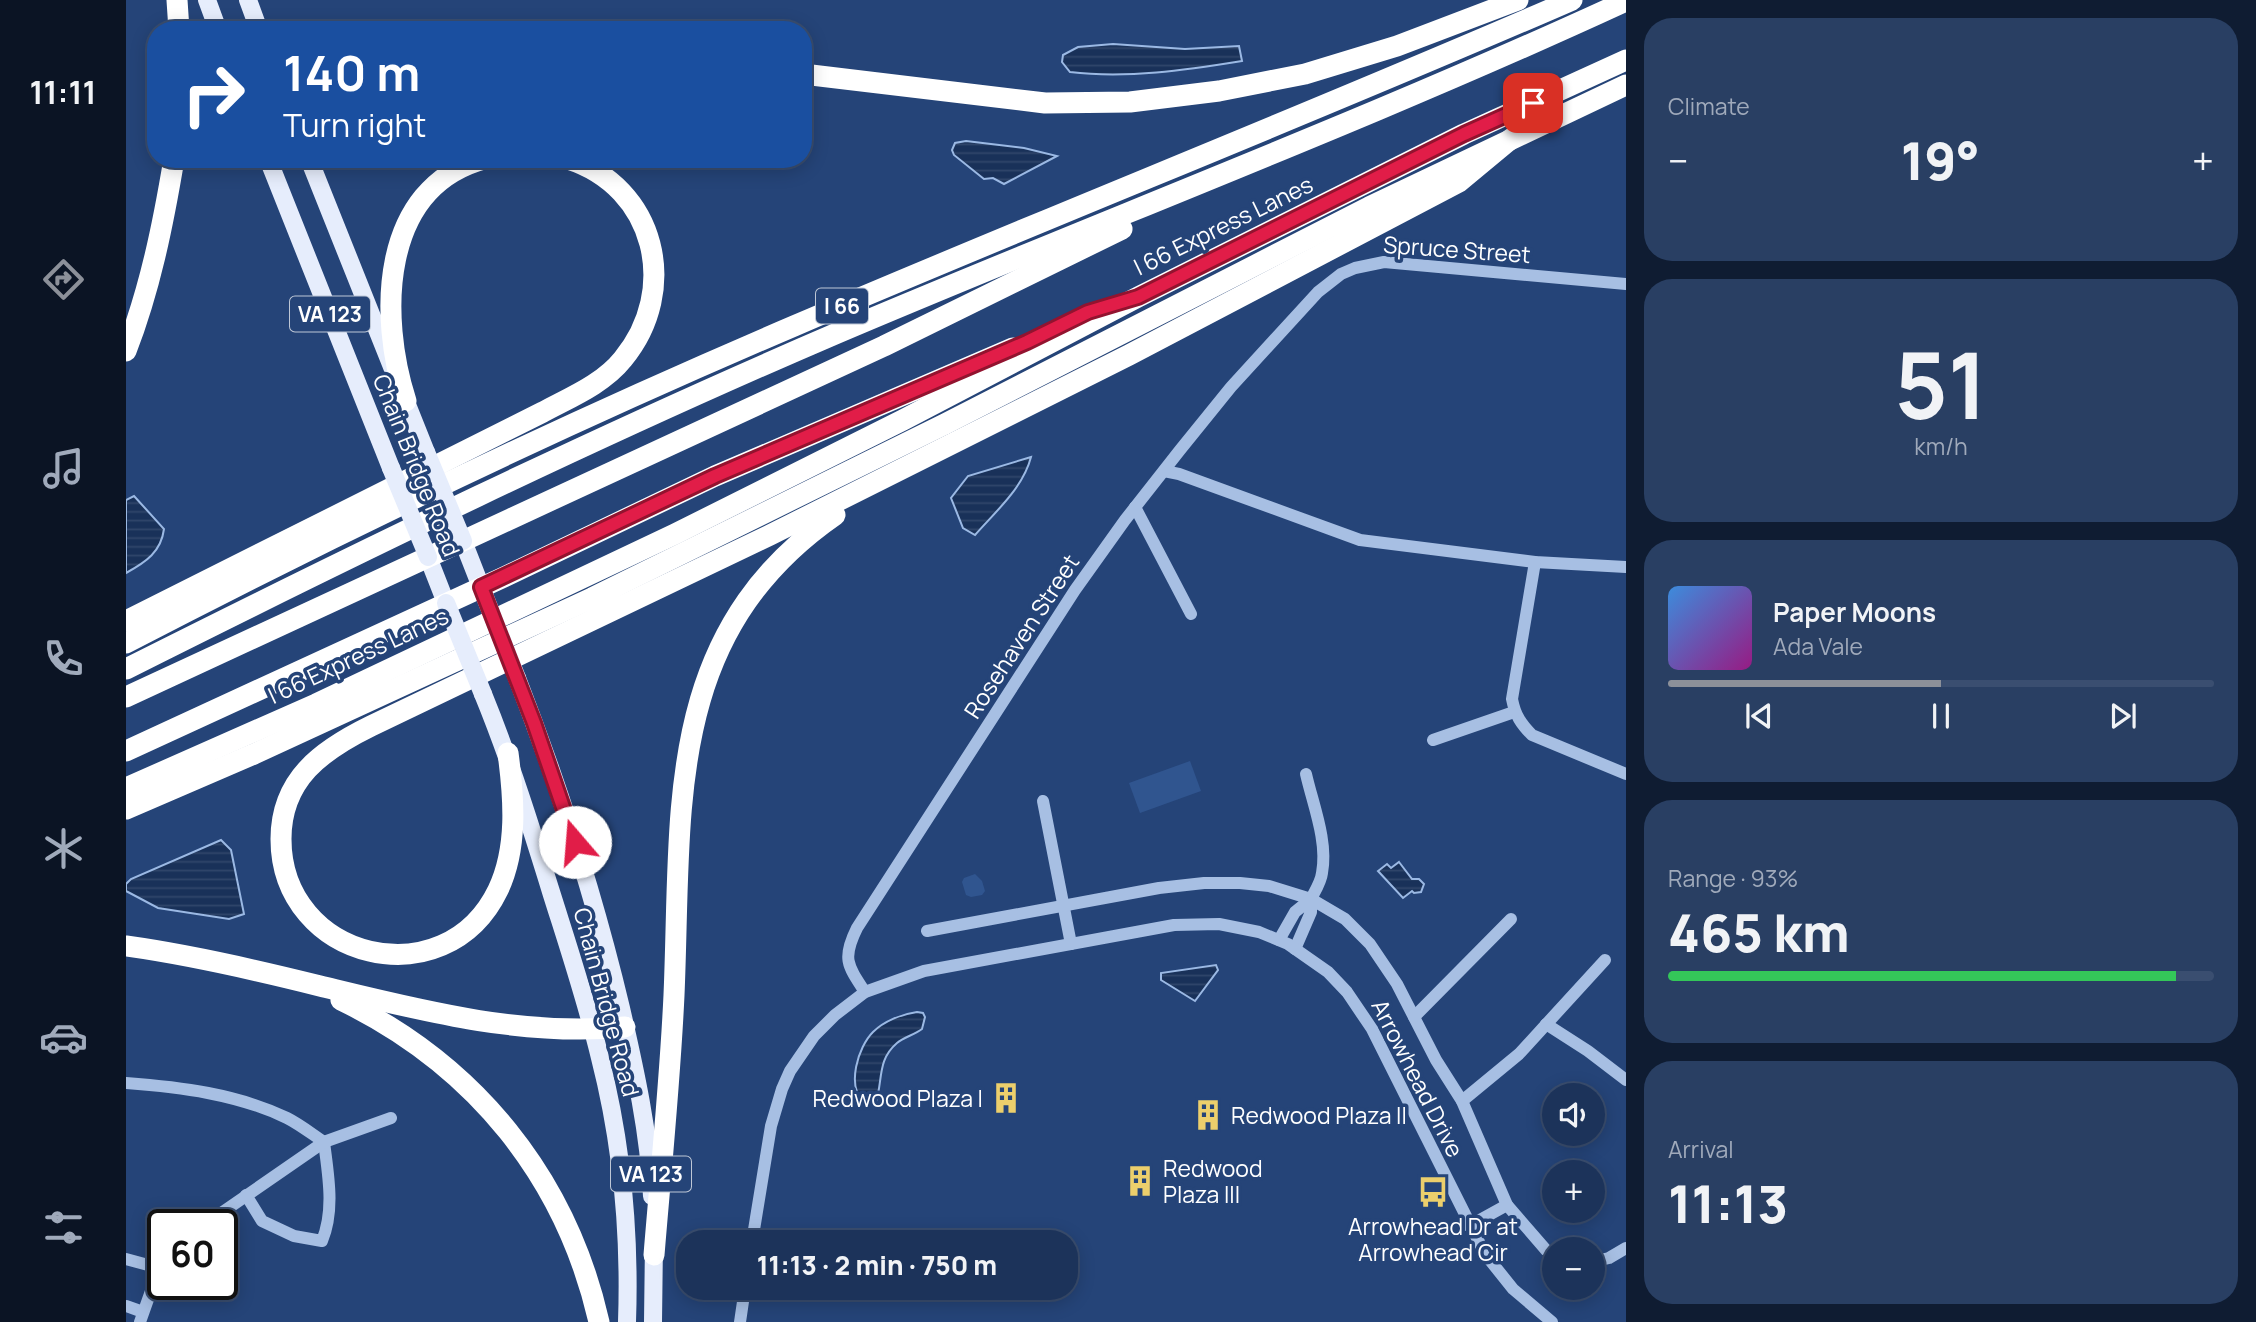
<!DOCTYPE html>
<meta charset="utf-8">
<style>
:root{--surface:#1c335a;--page:#293f63;--text:#f1f3f6;--muted:#a0aabb;--line:#3a4e70;--accent:#8c9099}
body{margin:0;font-family:Manrope,sans-serif;background:var(--page);color:var(--text);height:100vh;display:flex;flex-direction:column;font-size:26px;white-space:nowrap}
*{box-sizing:border-box;margin:0}
p{font-size:23px;color:var(--muted)}
.icon{flex:none;width:38px;height:38px;fill:none;stroke:currentColor;stroke-width:2;stroke-linecap:round;stroke-linejoin:round}
.map{position:relative;flex:1;overflow:hidden}
.side{display:flex;flex-direction:column;gap:18px;padding:18px;background:#0f1c32;width:630px}
.side>*{flex:none}
.banner{position:absolute;left:21px;top:21px;width:665px;height:147px;border-radius:28px;box-shadow:0 4px 18px #0003,0 0 0 2px var(--line);background:#1a4fa0;color:#fff;overflow:hidden}
.fabs{position:absolute;left:1416px;top:1083px;display:grid;gap:14px}
.fabs a{display:grid;place-items:center;width:63px;height:63px;border-radius:50%;background:var(--surface);box-shadow:0 4px 18px #0003,0 0 0 2px var(--line);font-size:35px}
.speed{position:absolute;left:21px;top:1209px;display:flex;gap:14px;font-size:35px;font-weight:700;text-align:center}
.speed>*{display:grid;place-content:center;width:91px;height:91px;border-radius:50%;background:var(--surface);box-shadow:0 4px 18px #0003,0 0 0 2px var(--line);line-height:1}
.speed .limit{border:4px solid #111;border-radius:10px;background:#fff;color:#111}
.pin{position:absolute;display:grid;place-items:center;width:60px;height:60px;color:#fff;margin:-30px;border-radius:14px;box-shadow:0 4px 10px #0006}
.me{position:absolute;width:77px;margin:-38px;rotate:342deg;stroke-linejoin:round;filter:drop-shadow(0 0 5px #0008)}
.turn{display:flex;align-items:center;gap:24px;height:147px;padding:0 21px;font-size:32px}
.turn .icon{width:91px;height:91px;stroke-width:2.5}
.turn b{display:block;font-size:49px;line-height:60px}
.big{font-size:52px;font-weight:800;line-height:1.1}
.side .card{flex:1;display:flex;flex-direction:column;justify-content:center;gap:10px;min-width:0;padding:0 24px;border-radius:28px;background:var(--page)}
.side .dial{align-items:center;gap:0}
.dial b{font-size:91px;line-height:1}
.song{display:flex;align-items:center;gap:21px}
.cover{width:84px;height:84px;border-radius:10px;background:linear-gradient(135deg,hsl(210 70% 55%),hsl(310 70% 35%))}
.played{height:7px;border-radius:4px;background:linear-gradient(90deg,var(--accent) 50%,var(--line) 50%)}
.keys{display:flex;justify-content:space-around;direction:ltr}
.heat{display:flex;justify-content:space-between;align-items:center;font-size:38px;direction:ltr}
.charge{height:10px;border-radius:5px;background:linear-gradient(90deg,#34c759 93%,var(--line) 0)}
.trip{position:absolute;left:550px;top:1230px;width:402px;height:70px;border-radius:28px;background:var(--surface);box-shadow:0 4px 18px #0003,0 0 0 2px var(--line);font-weight:800;line-height:70px;text-align:center}
main{display:flex;flex:1;min-height:0}
.dock{display:flex;flex-direction:column;width:126px;justify-content:space-around;align-items:center;background:#0b1424;color:var(--muted)}
.dock .icon{width:49px;height:49px}
.dock .current{color:var(--accent)}
.dock b{font-size:32px;color:var(--text)}
.map>svg:first-child{display:block}
</style>
<main>
<nav class="dock">
<b>11:11</b>
<svg class="icon current" aria-label="directions" viewBox="0 0 24 24"><path d="M12 3l9 9-9 9-9-9zM9 14v-3h6M13 9l2 2-2 2"/></svg>
<svg class="icon" aria-label="music" viewBox="0 0 24 24"><path d="M9 18V5l10-2v13"/><circle cx="6" cy="18" r="3"/><circle cx="16" cy="16" r="3"/></svg>
<svg class="icon" aria-label="phone" viewBox="0 0 24 24"><path d="M5 4h4l2 5-3 2q2 4 5 5l2-3 5 2v4C11 20 4 13 5 4z"/></svg>
<svg class="icon" aria-label="climate" viewBox="0 0 24 24"><path d="M12 3v18M4 7l16 10M4 17L20 7"/></svg>
<svg class="icon" aria-label="car" viewBox="0 0 24 24"><path d="M5 17H2v-5l4-1 3-4h7l3 4 3 1v5h-3M9 17h6M6 11h13"/><circle cx="7" cy="17" r="2"/><circle cx="17" cy="17" r="2"/></svg>
<svg class="icon" aria-label="filters" viewBox="0 0 24 24"><path d="M4 7h16M4 17h16"/><circle cx="9" cy="7" r="2"/><circle cx="15" cy="17" r="2"/></svg>
</nav>
<div class="map">
<svg width="1500" height="1322" viewBox="0 0 1500 1322">
<defs>
<pattern id="water-rules" width="6" height="5" patternUnits="userSpaceOnUse" patternTransform="scale(1.75)"><rect width="6" height="5" fill="#193159"/><path d="M0 2.5h6" fill="none" stroke="#30466a"/></pattern>
</defs>
<rect width="100%" height="100%" fill="#254478"/>
<g fill="#30558f">
<polygon points="1064,761 1075,791 1014,813 1003,783"/>
<polygon points="849,874 856,881 859,891 856,895 845,897 840,895 836,882 838,878"/>
</g>
<g fill="url(#water-rules)" stroke="#9bb9e4" stroke-width="2">
<path d="M 987,44 L 1059,49 L 1113,46 L 1116,61 C 1061,70 1000,79 944,72 L 936,62 L 937,55 L 952,47 Z"/>
<polygon points="840,141 898,148 931,156 878,184 867,178 858,179 828,155 826,150 829,143"/>
<path d="M 905,457 C 897,488 870,511 849,535 L 837,528 L 825,498 L 842,476 Z"/>
<path d="M 8,496 L 38,529 C 35,552 20,562 0,573 L 0,500 Z"/>
<polygon points="95,840 105,850 118,914 103,919 32,908 0,891 0,884 5,879"/>
<polygon points="1273,862 1286,879 1293,879 1298,884 1295,892 1288,893 1286,891 1277,898 1252,871 1261,864 1265,868"/>
<polygon points="1090,965 1092,970 1069,1001 1035,980 1035,973"/>
<path d="M 791,1012 L 797,1013 L 799,1017 L 796,1029 C 788,1035 778,1037 771,1043 C 751,1060 757,1080 750,1102 L 738,1103 C 720,1086 732,1047 747,1032 C 758,1021 776,1014 791,1012 Z"/>
</g>
<g fill="none" stroke-linecap="round" stroke-linejoin="round">
<g stroke="#a7bfe3" stroke-width="12">
<polyline points="1038,471 1053,474 1234,540 1409,562 1500,567"/>
<polyline points="1009,507 1065,614"/>
<path d="M 1409,562 L 1386,699 C 1389,715 1395,724 1406,735 L 1500,774"/>
<polyline points="1307,740 1388,712"/>
<path d="M 1180,774 C 1187,805 1202,841 1196,873 C 1195,882 1189,891 1185,899"/>
<polyline points="917,801 945,944"/>
<polyline points="801,931 1033,888 1078,883 1114,883 1143,886 1185,899 1219,919 1244,944 1271,984 1310,1060 1336,1101 1381,1205 1420,1250 1428,1255"/>
<polyline points="1153,940 1169,912 1185,899 1185,912 1169,949"/>
<path d="M 739,992 C 721,965 716,958 731,928 L 949,590 L 999,520 L 1054,450 L 1105,387 L 1192,292 L 1215,274 L 1229,268 L 1258,262 L 1500,284"/>
<polyline points="1288,1017 1385,919"/>
<polyline points="1420,1024 1462,1051 1500,1080"/>
<path d="M 0,1083 C 54,1087 111,1094 161,1118 C 173,1124 186,1134 198,1142 C 202,1174 209,1210 196,1241 L 168,1236 L 136,1221 L 120,1195"/>
<polyline points="1336,1101 1393,1054 1479,960"/>
<polyline points="78,1225 198,1142 265,1118"/>
<polyline points="1343,1226 1381,1205"/>
<polyline points="626,1242 645,1126 656,1089 664,1071 688,1036 709,1015 739,992 798,971 1048,925 1093,924 1133,932 1162,944 1202,972 1221,992 1246,1029 1359,1254 1387,1289 1426,1322"/>
<polyline points="0,1259 37,1269"/>
<polyline points="1466,1262 1483,1258 1500,1248"/>
<polyline points="0,1306 17,1312"/>
<polyline points="14,1322 25,1291 37,1270"/>
<polyline points="614,1322 619,1288"/>
</g>
<g stroke="#e6edfc" stroke-width="18">
<polyline points="81,0 92,30"/>
<polyline points="122,0 133,30"/>
<polyline points="142,159 265,468"/>
<polyline points="183,159 300,452"/>
<polyline points="337,541 355,587"/>
<polyline points="302,557 320,603"/>
<path d="M 391,678 C 433,786 468,895 495,1008 C 509,1069 523,1132 526,1196"/>
<path d="M 357,694 C 384,760 405,827 426,895 C 443,949 461,1003 474,1058 C 496,1144 504,1234 501,1322"/>
<polyline points="527,1322 528,1242"/>
</g>
<g stroke="#fff" stroke-width="21">
<polyline points="51,0 53,30"/>
<polyline points="677,74 919,103 1004,102 1093,91 1179,74 1271,46 1392,0"/>
<path d="M 0,351 C 24,289 37,225 48,159"/>
<path d="M 280,401 C 253,317 253,188 358,159"/>
<path d="M 0,621 L 417,412 C 445,397 477,384 497,359 C 554,290 530,187 442,159"/>
<path d="M 0,643 C 217,530 443,422 668,326 C 927,215 1189,112 1446,0"/>
<path d="M 0,669 C 233,552 469,437 709,334 C 972,222 1240,121 1500,1"/>
<polyline points="0,697 758,346 996,229"/>
<polyline points="0,751 378,577 589,476 887,348"/>
<path d="M 382,753 C 388,798 392,848 372,890 C 319,1000 155,960 155,839 C 155,779 196,750 245,726 L 644,535 L 1003,355 L 1333,182 L 1386,138"/>
<polyline points="0,788 190,704 549,534 777,420 1012,297 1338,134 1500,60"/>
<polyline points="0,809 128,754 466,598 819,424 1243,207 1500,85"/>
<path d="M 0,946 C 65,955 130,970 194,986 C 293,1010 396,1037 499,1027"/>
<path d="M 215,1000 C 349,1065 440,1177 473,1322"/>
<path d="M 528,1255 C 535,1169 544,1082 548,995 C 556,809 536,635 709,515"/>
</g>
<g stroke="#e6edfc" stroke-width="18">
<polyline points="300,452 337,541"/>
<polyline points="265,468 302,557"/>
<polyline points="355,587 391,678"/>
<polyline points="320,603 357,694"/>
</g>
</g>
<g fill="none" stroke-linecap="round" stroke-linejoin="round">
<defs>
<polyline id="route" points="449,842 408,723 355,587 589,476 901,342 962,312 1012,297 1338,134 1407,103"/>
</defs>
<use href="#route" stroke="#92132f" stroke-width="18"/>
<use href="#route" stroke="#e11d48" stroke-width="12"/>
</g>
<defs>
<symbol id="building-bare" viewBox="-9 -9 18 18"><path d="M-4-6H4V6H1V3H-1V6H-4ZM-2.5-4.3h1.7v1.8h-1.7ZM.8-4.3h1.7v1.8H.8ZM-2.5-1h1.7V.8h-1.7ZM.8-1h1.7V.8H.8Z" fill="#eccf6c" stroke="#254478" stroke-width="2.5" paint-order="stroke"/></symbol>
<symbol id="bus-bare" viewBox="-9 -9 18 18"><path d="M-5-6H5V4H4V6H2V4H-2V6H-4V4H-5ZM-3.5-4V0h7V-4ZM-3.5 1.2v1.5H-2V1.2ZM2 1.2v1.5H3.5V1.2Z" fill="#eccf6c" stroke="#254478" stroke-width="2.5" paint-order="stroke"/></symbol>
</defs>
<g fill-rule="evenodd">
<use href="#building-bare" x="858" y="1076" width="44" height="44"/>
<use href="#building-bare" x="1060" y="1093" width="44" height="44"/>
<use href="#building-bare" x="992" y="1159" width="44" height="44"/>
<use href="#bus-bare" x="1285" y="1170" width="44" height="44"/>
</g>
<g text-anchor="middle" dominant-baseline="central" stroke-width="7" stroke-linejoin="round" paint-order="stroke">
<g fill="#254478" stroke="#bec7d6" stroke-width="2">
<rect x="690" y="288.5" width="52" height="35" rx="5"/>
<rect x="164" y="296.5" width="80" height="35" rx="5"/>
<rect x="485" y="1156.5" width="80" height="35" rx="5"/>
</g>
<g font-size="21" font-weight="bold" fill="#fff">
<text x="716" y="306">I 66</text>
<text x="204" y="314">VA 123</text>
<text x="525" y="1174">VA 123</text>
</g>
<g font-size="23" fill="#fff" stroke="#254478">
<text transform="translate(1097 225) rotate(-26)">I 66 Express Lanes</text>
<text transform="translate(1331 249) rotate(4)">Spruce Street</text>
<text transform="translate(291 465) rotate(68)">Chain Bridge Road</text>
<text transform="translate(895 636) rotate(-57)">Rosehaven Street</text>
<text transform="translate(232 655) rotate(-25)">I 66 Express Lanes</text>
<text transform="translate(481 1002) rotate(75)">Chain Bridge Road</text>
<text transform="translate(1292 1078) rotate(63)">Arrowhead Drive</text>
</g>
<g font-size="23" fill="#fff" stroke="#254478" text-anchor="start">
<text x="857" y="1098" text-anchor="end">Redwood Plaza I</text>
<text x="1105" y="1115">Redwood Plaza II</text>
<text x="1037" y="1168">Redwood<tspan x="1037" dy="26">Plaza III</tspan></text>
<text x="1307" y="1226" text-anchor="middle">Arrowhead Dr at<tspan x="1307" dy="26">Arrowhead Cir</tspan></text>
</g>
</g>
</svg>
<div class="fabs">
<a><svg class="icon" aria-label="sound" viewBox="0 0 24 24"><path d="M4 9h4l5-4v14l-5-4H4zM17 9q2 3 0 6"/></svg></a>
<a>+</a>
<a>−</a>
</div>
<div class="speed"><div class="limit">60</div></div>
<div class="pin" style="left:1407px;top:103px;background:#d93025"><svg class="icon" aria-label="arrive" viewBox="0 0 24 24"><path d="M6 21V4h12l-3 4 3 4H6"/></svg></div>
<svg class="me" style="left:449px;top:842px" viewBox="-20 -20 40 40"><circle r="19" fill="#fff"/><path d="M0-13L10 11 0 6-10 11z" fill="#e11d48"/></svg>
<div class="trip">11:13 · 2 min · 750 m</div>
<div class="banner">
<div class="turn"><svg class="icon" aria-label="right" viewBox="0 0 24 24"><path d="M7 20v-9h11M14 6l5 5-5 5"/></svg><div><b>140 m</b>Turn right</div></div>
</div>
</div>
<section class="side">
<div class="card"><p>Climate</p>
<div class="heat"><a>−</a><b class="big">19°</b><a>+</a></div>
</div>
<div class="card dial"><b>51</b><p>km/h</p></div>
<div class="card">
<div class="song"><i class="cover"></i><div><b>Paper Moons</b><p>Ada Vale</p></div></div>
<div class="played"></div>
<div class="keys"><svg class="icon" aria-label="previous" viewBox="0 0 24 24"><path d="M18 5L8 12l10 7zM5 5v14"/></svg><svg class="icon" aria-label="pause" viewBox="0 0 24 24"><path d="M8 5v14M16 5v14"/></svg><svg class="icon" aria-label="next" viewBox="0 0 24 24"><path d="M6 5l10 7-10 7zM19 5v14"/></svg></div>
</div>
<div class="card"><p>Range · 93%</p><b class="big">465 km</b><div class="charge"></div></div>
<div class="card"><p>Arrival</p><b class="big">11:13</b></div>
</section>
</main>
